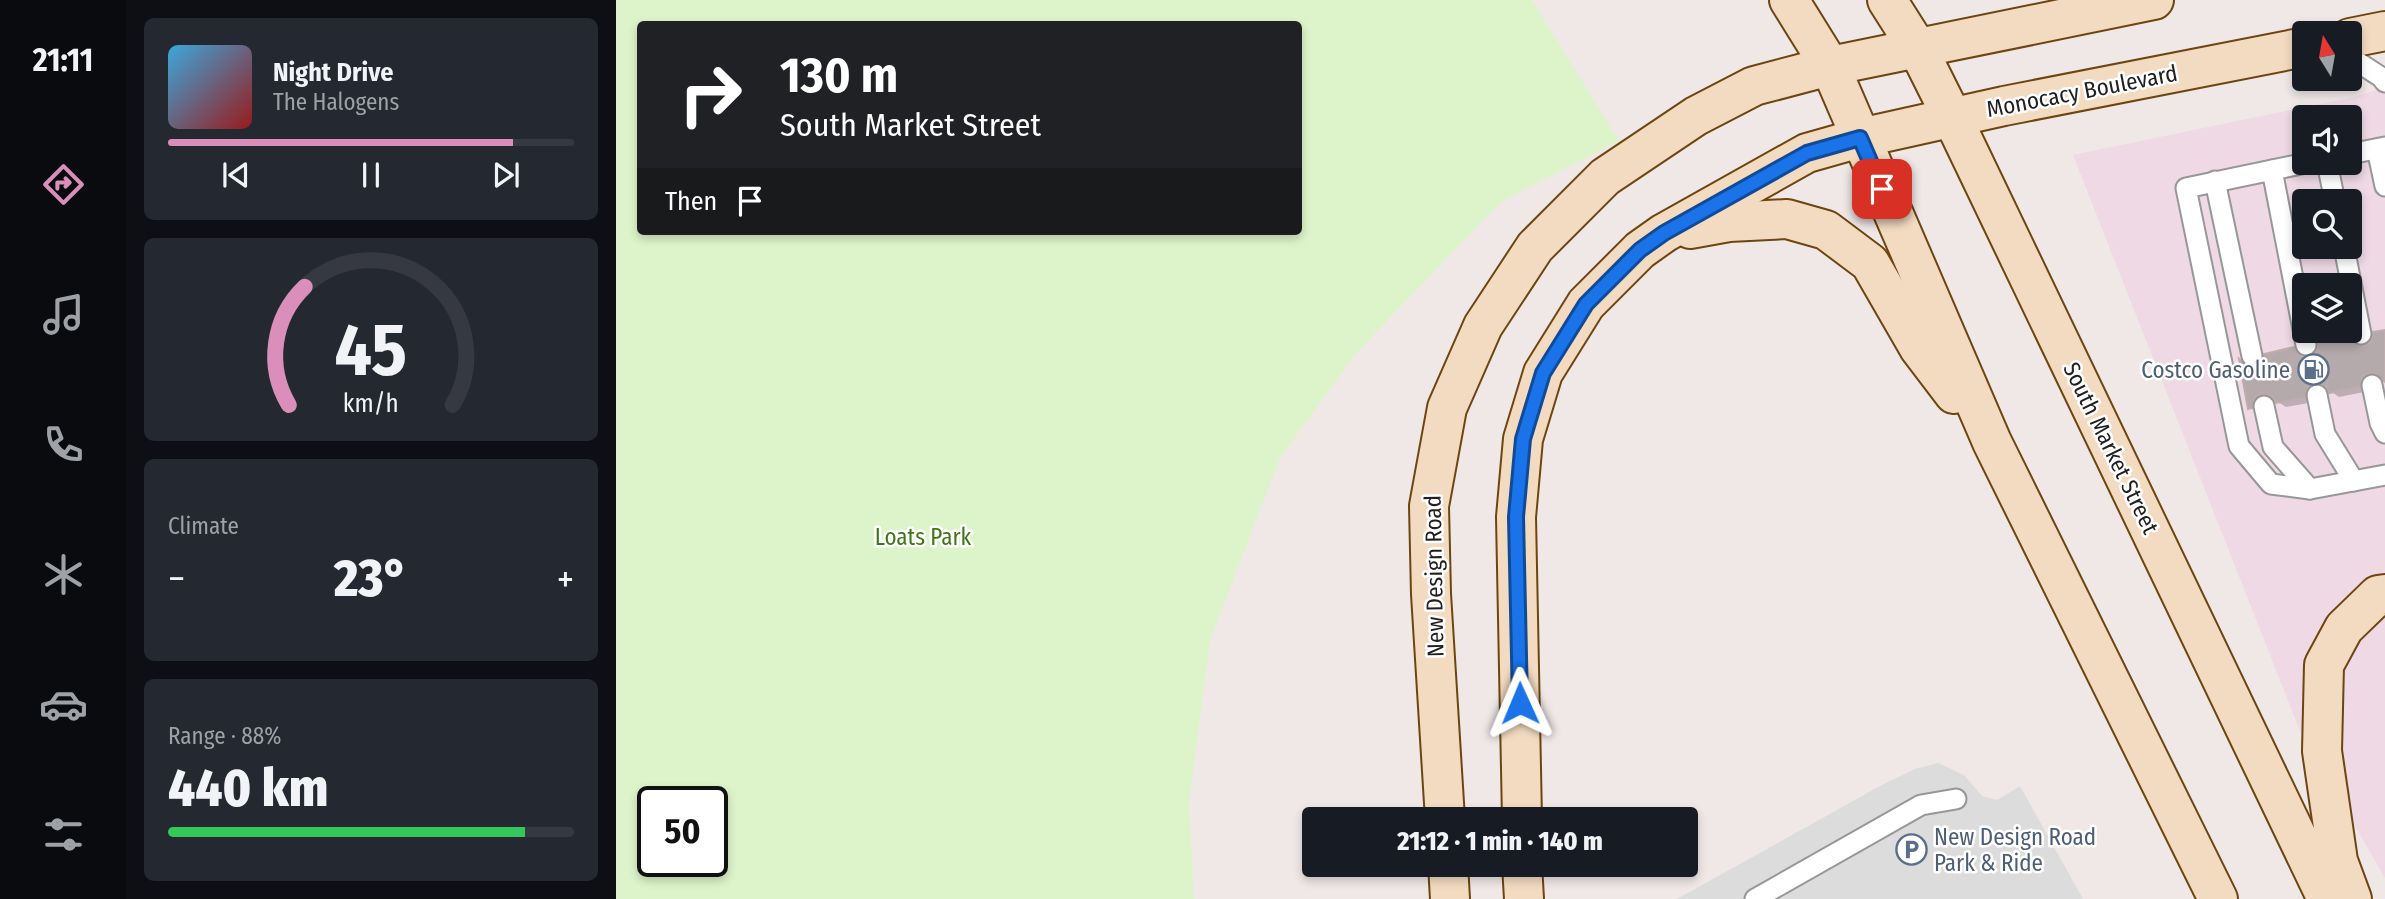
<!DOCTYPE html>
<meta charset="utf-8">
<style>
:root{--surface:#171b24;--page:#242831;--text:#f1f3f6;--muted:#9ea1a6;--line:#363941;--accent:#d98fb9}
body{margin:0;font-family:"Fira Sans Condensed",sans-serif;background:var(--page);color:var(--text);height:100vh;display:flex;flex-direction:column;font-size:26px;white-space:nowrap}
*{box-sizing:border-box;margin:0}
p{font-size:23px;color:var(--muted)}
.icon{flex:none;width:38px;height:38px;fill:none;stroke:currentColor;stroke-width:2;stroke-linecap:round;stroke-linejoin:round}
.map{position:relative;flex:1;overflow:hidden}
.side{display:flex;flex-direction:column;gap:18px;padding:18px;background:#0d0f14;width:490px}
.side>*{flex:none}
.guide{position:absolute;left:21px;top:21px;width:665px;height:214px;border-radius:7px;box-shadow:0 4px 10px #0003;background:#202124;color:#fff;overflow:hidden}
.needle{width:46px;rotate:349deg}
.tools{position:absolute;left:1676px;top:21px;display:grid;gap:14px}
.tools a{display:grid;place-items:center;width:70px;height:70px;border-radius:7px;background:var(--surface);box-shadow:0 4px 10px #0003;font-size:35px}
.speed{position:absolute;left:21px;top:786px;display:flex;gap:14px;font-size:35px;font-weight:700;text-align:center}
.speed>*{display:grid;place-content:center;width:91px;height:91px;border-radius:50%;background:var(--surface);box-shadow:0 4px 10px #0003;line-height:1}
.speed .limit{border:4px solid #111;border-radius:10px;background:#fff;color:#111}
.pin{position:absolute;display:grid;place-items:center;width:60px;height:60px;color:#fff;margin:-30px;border-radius:14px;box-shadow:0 4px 10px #0006}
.me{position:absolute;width:77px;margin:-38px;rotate:359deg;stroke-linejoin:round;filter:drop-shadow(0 0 5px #0008)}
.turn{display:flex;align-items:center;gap:24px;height:147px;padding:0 28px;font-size:32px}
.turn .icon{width:91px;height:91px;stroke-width:2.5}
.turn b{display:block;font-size:49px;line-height:60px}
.then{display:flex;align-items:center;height:66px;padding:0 28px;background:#0003;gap:14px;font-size:26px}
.big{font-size:52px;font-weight:800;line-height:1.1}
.side .widget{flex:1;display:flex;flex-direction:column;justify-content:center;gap:10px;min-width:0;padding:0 24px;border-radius:10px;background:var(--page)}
.side .dial{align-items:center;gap:0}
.dial svg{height:182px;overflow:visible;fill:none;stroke:var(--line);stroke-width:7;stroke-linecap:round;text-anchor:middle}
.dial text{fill:var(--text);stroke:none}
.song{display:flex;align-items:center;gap:21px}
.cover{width:84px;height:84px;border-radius:10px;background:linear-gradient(135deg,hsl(200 70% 55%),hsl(0 70% 35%))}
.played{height:7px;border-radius:4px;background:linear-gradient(90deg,var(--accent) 85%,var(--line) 85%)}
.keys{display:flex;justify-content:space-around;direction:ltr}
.heat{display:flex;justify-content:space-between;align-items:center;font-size:38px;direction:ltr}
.charge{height:10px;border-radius:5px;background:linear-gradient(90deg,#34c759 88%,var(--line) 0)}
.trip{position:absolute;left:686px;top:807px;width:396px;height:70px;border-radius:7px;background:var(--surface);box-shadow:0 4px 10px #0003;font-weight:800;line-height:70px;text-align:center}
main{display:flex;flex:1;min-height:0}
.dock{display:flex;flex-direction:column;width:126px;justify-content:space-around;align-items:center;background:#090b0e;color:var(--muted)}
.dock .icon{width:49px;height:49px}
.dock .active{color:var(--accent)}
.dock b{font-size:32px;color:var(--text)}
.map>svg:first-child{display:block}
</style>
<main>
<nav class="dock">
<b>21:11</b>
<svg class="icon active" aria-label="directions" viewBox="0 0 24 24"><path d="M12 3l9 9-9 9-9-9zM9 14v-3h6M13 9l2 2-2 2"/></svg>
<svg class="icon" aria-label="music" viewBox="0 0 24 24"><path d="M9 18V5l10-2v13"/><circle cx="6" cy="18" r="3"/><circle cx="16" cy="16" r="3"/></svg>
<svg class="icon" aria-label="phone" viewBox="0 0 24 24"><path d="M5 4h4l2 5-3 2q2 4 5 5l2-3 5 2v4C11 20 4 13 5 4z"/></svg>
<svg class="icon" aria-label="climate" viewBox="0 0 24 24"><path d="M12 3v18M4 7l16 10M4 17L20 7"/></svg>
<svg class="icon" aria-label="car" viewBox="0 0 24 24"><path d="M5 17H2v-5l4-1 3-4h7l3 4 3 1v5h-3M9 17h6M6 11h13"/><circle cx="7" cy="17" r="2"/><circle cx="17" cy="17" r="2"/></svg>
<svg class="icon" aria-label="filters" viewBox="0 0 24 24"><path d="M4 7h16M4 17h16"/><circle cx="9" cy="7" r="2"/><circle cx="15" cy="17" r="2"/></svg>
</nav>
<section class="side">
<div class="widget">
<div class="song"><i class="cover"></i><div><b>Night Drive</b><p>The Halogens</p></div></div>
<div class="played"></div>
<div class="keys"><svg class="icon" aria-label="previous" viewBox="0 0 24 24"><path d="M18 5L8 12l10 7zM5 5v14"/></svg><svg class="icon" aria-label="pause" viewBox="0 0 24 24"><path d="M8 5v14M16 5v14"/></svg><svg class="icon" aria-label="next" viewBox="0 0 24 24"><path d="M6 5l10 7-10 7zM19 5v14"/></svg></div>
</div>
<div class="widget dial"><svg viewBox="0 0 100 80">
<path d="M14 69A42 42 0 1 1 86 69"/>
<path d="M14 69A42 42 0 0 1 21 17" stroke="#d98fb9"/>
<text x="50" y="56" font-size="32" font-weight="700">45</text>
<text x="50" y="72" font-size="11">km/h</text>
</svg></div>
<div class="widget"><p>Climate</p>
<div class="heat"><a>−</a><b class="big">23°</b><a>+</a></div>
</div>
<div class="widget"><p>Range · 88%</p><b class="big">440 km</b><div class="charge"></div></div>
</section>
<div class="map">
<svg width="1769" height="899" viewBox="0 0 1769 899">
<rect width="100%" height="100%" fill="#efe8e7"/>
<path fill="#eed9e4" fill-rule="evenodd" d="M 1769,87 L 1769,878 L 1684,731 L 1457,155 L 1738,97 ZM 1689,117 L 1734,117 L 1734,163 L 1689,163 ZM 1689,201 L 1734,201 L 1734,247 L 1689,247 ZM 1689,285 L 1734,285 L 1734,331 L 1689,331 Z"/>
<path fill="#ddf4ca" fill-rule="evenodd" d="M 0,0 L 916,0 L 1003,141 L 886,201 L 741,352 L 664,458 L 594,640 L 573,803 L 578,899 L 0,899 ZM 24,24 L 682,24 L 682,231 L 24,231 ZM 37,802 L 96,802 L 96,861 L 37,861 Z"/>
<polygon fill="#dcdcdc" points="1322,763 1348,775 1366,796 1381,800 1404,786 1467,899 1061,899 1264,786 1299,769"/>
<polygon fill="#0003" points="1769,331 1769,381 1764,377 1756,381 1753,391 1723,397 1709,387 1701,391 1698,402 1670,407 1656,398 1648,402 1643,413 1634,408 1625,362 1635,370 1678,349 1692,359 1733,338 1747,348"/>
<polygon fill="#b5aaab" stroke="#c0abad" stroke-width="2" points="1769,330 1769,382 1760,374 1754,373 1747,376 1744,387 1713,393 1710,386 1699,383 1692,386 1689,398 1660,403 1657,397 1646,394 1639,397 1636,408 1632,409 1623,359 1632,367 1638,368 1645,365 1648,354 1678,347 1685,356 1693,357 1701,350 1702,343 1733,337 1736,342 1747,346 1754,343 1757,332"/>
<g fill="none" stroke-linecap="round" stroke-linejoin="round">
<defs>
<g id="lane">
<polyline points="1734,57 1765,77 1769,82"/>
<polyline points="1761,149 1769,186"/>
<polyline points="1734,154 1769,147"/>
<polyline points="1690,163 1570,188 1623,446 1655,484 1694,489 1769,475"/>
<polyline points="1711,163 1719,201"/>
<polyline points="1656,170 1690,345"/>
<polyline points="1599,181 1636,356"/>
<polyline points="1728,247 1745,334"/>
<polyline points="1756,385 1764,423 1769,433"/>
<polyline points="1701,395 1709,434 1738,481"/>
<polyline points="1648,406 1657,447 1694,489"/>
<polyline points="1139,899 1305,805 1340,799"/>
</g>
<g id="secondary">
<polyline points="1173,0 1214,66 1376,442 1602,899"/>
<polyline points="1271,0 1302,49 1336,117 1711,899"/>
<polyline points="1734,38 1769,31"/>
<polyline points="1074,229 1113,222 1171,219 1210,230 1254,263 1303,348 1338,394"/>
<polyline points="829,819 815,594 813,506 831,408 867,326 919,247 989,177 1080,116 1138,86 1214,66 1538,0"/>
<polyline points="906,819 900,517 907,439 927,373 970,304 1024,250 1048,233 1191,153 1244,138 1388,106 1689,47"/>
<polyline points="832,864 834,899"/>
<polyline points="906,864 908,899"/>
<polyline points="1736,899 1722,861 1706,751 1708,665 1728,628 1762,595 1769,594"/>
</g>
</defs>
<use href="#lane" stroke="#979797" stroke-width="23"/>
<use href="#secondary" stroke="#6d4510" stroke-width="42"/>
<use href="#lane" stroke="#fff" stroke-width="19"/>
<use href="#secondary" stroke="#f3dbc1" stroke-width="38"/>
</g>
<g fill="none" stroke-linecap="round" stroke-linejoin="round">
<defs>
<polyline id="route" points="904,703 900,517 907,439 927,373 970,304 1024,250 1048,233 1191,153 1244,138 1266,189"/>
</defs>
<use href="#route" stroke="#114b97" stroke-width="18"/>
<use href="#route" stroke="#1a73e8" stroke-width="12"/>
</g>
<defs>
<symbol id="fuel-ring" viewBox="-11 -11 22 22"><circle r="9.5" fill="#fff" stroke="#5c6f8a" stroke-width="1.5"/><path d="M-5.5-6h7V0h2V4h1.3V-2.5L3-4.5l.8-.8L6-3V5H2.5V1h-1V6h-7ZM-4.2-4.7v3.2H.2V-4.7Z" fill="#5c6f8a"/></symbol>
<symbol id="parking-ring" viewBox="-11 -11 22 22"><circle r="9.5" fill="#fff" stroke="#5c6f8a" stroke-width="1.5"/><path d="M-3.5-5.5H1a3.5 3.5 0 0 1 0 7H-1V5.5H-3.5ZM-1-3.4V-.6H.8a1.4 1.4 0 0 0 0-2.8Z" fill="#5c6f8a"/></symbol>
</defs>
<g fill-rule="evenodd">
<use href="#fuel-ring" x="1680" y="352" width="35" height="35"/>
<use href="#parking-ring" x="1278" y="832" width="35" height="35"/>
</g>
<g text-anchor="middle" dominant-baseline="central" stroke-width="5" stroke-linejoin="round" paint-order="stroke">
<g font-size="23" fill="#202020" stroke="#fff">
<text transform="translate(1466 91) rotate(-11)">Monocacy Boulevard</text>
<text transform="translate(1495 448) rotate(64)">South Market Street</text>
<text transform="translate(818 576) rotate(-91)">New Design Road</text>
</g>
<g font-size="23" fill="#4e5e75" stroke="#fff" text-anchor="end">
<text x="1674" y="370">Costco Gasoline</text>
<text x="1318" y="837" text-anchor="start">New Design Road<tspan x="1318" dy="26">Park &amp; Ride</tspan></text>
</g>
<g font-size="23" fill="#427517" stroke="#fff">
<text x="307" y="537">Loats Park</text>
</g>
</g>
</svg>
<div class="tools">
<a><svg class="needle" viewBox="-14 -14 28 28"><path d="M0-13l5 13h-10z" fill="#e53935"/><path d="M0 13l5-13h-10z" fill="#9ea1a6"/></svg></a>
<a><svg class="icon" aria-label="sound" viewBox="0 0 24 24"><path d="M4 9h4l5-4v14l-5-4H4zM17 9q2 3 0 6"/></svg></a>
<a><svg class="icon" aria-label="search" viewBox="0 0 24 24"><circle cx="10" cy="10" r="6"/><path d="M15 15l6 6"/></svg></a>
<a><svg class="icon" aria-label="layers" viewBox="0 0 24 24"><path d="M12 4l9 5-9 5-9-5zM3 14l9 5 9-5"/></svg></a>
</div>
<div class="speed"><div class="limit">50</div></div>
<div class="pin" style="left:1266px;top:189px;background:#d93025"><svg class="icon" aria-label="arrive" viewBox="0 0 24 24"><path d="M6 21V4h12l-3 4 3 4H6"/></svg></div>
<svg class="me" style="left:904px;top:703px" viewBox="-20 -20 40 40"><path d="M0-17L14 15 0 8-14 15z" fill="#1a73e8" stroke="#fff" stroke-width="4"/></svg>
<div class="trip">21:12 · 1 min · 140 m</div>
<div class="guide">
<div class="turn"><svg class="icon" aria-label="right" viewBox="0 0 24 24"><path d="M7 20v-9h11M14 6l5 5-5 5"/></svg><div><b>130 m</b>South Market Street</div></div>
<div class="then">Then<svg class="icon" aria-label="arrive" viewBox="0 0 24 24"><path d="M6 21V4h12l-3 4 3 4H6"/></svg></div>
</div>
</div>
</main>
